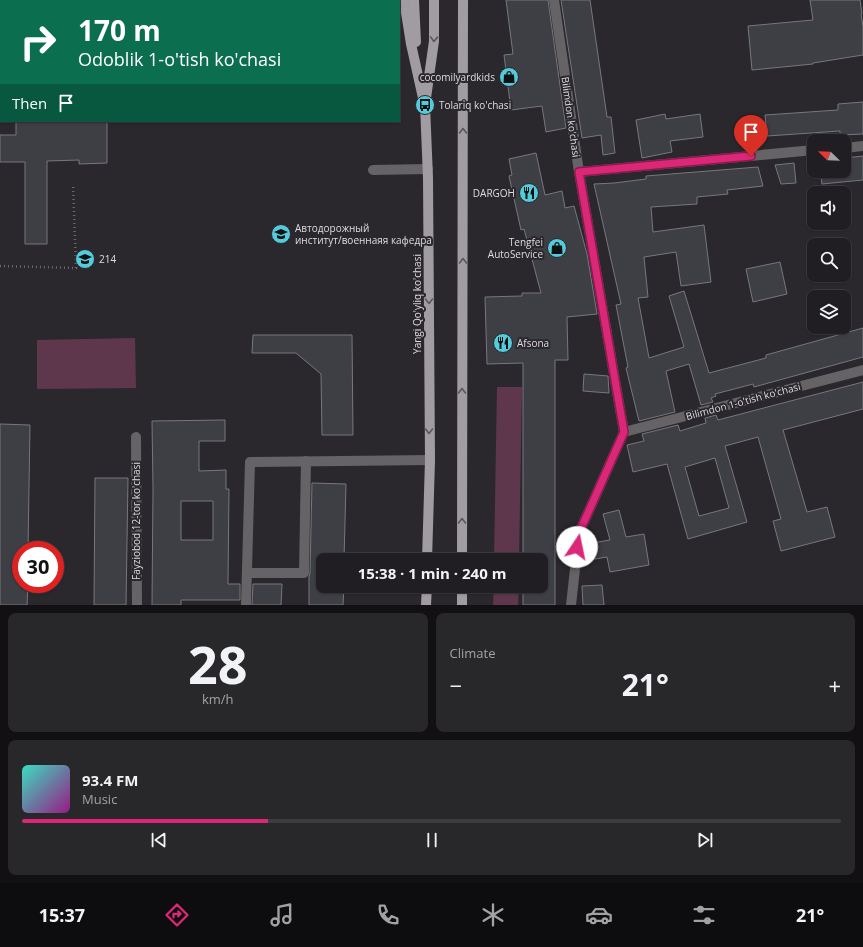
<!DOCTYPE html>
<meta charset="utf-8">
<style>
:root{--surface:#201e22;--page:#28272a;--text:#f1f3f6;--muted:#a2a2a5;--line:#3d3c40;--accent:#db2777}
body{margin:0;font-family:"Open Sans",sans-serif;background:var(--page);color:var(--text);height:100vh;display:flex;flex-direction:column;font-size:15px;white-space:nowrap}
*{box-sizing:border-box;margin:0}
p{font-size:13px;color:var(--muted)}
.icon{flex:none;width:22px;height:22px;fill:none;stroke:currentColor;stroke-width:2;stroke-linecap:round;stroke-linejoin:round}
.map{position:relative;height:605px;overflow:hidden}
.drawer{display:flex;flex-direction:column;gap:8px;padding:8px;background:#121013;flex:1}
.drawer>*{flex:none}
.guide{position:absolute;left:0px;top:0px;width:400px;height:122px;box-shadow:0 1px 3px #0004,0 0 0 1px var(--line);background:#0b6e4f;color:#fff;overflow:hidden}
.needle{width:26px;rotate:293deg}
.controls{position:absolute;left:807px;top:134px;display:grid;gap:8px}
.controls a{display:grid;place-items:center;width:44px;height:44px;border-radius:8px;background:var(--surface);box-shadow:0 1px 3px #0004,0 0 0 1px var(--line);font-size:20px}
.speed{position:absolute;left:12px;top:541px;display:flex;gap:8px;font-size:20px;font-weight:700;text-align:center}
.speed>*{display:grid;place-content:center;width:52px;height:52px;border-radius:50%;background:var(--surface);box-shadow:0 1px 3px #0004,0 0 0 1px var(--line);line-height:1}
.speed .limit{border:6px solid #d22;background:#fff;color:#111}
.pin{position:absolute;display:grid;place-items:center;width:34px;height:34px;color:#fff;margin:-41px -17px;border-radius:50% 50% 50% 0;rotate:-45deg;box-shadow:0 0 4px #0007}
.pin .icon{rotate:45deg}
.me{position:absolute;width:44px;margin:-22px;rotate:11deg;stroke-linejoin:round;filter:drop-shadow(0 0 3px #0008)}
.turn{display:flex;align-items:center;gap:14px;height:84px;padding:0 12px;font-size:18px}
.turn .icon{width:52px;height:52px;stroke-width:2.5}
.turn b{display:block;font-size:28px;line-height:34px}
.then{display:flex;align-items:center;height:38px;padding:0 12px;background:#0003;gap:8px;font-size:15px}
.big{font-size:30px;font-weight:700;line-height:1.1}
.drawer .tile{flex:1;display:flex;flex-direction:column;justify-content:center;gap:6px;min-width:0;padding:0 14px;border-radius:8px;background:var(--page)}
.drawer .dial{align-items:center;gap:0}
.dial b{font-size:52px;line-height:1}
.song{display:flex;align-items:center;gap:12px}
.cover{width:48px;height:48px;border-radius:6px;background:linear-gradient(135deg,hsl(170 70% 55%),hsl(310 70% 35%))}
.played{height:4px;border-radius:2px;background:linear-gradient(90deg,var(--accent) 30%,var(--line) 30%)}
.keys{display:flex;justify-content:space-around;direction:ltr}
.heat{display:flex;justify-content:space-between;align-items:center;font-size:22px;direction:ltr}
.drawer .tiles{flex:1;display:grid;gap:8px;grid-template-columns:1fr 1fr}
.tile:last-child{grid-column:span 2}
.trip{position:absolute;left:316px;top:553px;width:232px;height:40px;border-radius:8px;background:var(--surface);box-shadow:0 1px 3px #0004,0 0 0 1px var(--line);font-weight:700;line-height:40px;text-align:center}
.tabs{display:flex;height:64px;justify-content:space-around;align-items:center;background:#0d0c0e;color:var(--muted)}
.tabs .icon{width:28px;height:28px}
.tabs .selected{color:var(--accent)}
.tabs b{font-size:18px;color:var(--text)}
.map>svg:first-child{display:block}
</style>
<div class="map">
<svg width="863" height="605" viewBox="0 0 863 605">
<rect width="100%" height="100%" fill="#2a282d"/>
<g fill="#5e374d">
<polygon points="0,0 96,0 96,1 1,1 0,46"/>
<polygon points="135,338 136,388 37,389 37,340"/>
<polygon points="497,387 522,387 519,560 494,560"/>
<polygon points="494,586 519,586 518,605 493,605"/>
</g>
<g fill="#3e3e45" stroke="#77777e" fill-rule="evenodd">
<polygon points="506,0 548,0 566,128 546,132 542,106 511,110 504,55 513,54"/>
<polygon points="561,0 590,0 607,117 611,117 615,153 603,155 601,135 582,138"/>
<polygon points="810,0 860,0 862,14 861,14 863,27 863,55 813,63 813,64 752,70 748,26 813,20"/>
<polygon points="863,102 863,134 840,135 840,131 767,136 765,115 838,110 838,104"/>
<polygon points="665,114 666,119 700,114 703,137 670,141 672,152 642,158 636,120"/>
<polygon points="16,121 107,121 107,163 79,164 79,160 47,161 47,244 25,244 25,162 0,162 0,135 16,135"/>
<polygon points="536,153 545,195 562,191 565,208 574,206 587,254 597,314 567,317 568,360 555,360 555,605 523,605 523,586 541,586 541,560 523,560 523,363 487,364 485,297 522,296 522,293 541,293 524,229 521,230 509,176 512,175 509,159"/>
<polygon points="863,156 863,180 822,184 820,171 847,171 845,158"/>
<polygon points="794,163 796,183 781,184 775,165"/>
<polygon points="758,167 763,186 727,190 728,194 697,197 697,204 651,207 653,232 704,225 711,282 681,286 676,252 644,257 648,297 638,298 649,358 684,347 669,296 684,291 709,373 766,358 766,355 863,328 863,357 754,387 753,384 715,394 716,396 711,398 713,402 701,405 689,364 666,371 675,412 639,421 626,368 628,367 616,305 621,304 594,184 614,183 646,179 646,176"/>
<polygon points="780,262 787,294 753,302 746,269"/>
<polygon points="253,335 352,335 353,435 322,435 321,374 296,353 252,353"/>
<polygon points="584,374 608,376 609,393 583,391"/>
<path d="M 863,382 L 863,409 L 783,430 L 807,512 L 827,507 L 835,537 L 781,551 L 773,521 L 781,519 L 758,437 L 725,446 L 747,522 L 688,539 L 667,464 L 633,472 L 627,445 L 644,441 L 642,434 L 678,425 L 680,431 L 706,423 L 705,418 L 716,415 L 718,420 ZM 715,458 L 729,508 L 699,516 L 685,467 Z"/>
<path d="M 225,420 L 225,441 L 199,441 L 199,471 L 226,470 L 226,489 L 229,489 L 228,584 L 240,584 L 240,600 L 181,600 L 181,605 L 152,605 L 153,488 L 152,421 ZM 181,501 L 213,501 L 213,540 L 181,540 Z"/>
<polygon points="0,424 30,425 28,550 21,550 21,584 28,584 27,605 0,605"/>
<polygon points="95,478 128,478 126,605 94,605"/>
<polygon points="312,483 346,484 344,560 323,560 323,586 344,586 343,605 309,605 309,577 310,573"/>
<polygon points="619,510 626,537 644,534 649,565 610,572 607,557 589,560 586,544 610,540 603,514"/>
<polygon points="253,584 282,584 281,605 252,605"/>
<polygon points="602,585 604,605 583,605 582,586"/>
</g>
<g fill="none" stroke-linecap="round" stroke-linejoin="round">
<polyline stroke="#6a686d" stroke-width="2.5" stroke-dasharray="1 3" stroke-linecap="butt" points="0,266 76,268 73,184"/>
<g stroke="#656365" stroke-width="10">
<polyline points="554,0 579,172 624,432 579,533 571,605"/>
<polyline points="329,1 329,0"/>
<polyline points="844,148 863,146"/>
<polyline points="373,170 428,169"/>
<polyline points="579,172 814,150"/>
<polyline points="624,432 863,370"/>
<polyline points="136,437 137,605"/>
<polyline points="248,573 304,573 306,461"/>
<polyline points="246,605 250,462 430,460"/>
</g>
<g stroke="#a19ca1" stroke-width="10">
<polyline points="404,0 411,44 423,98"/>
<polyline points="414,0 416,42"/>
<polyline points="427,560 430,460 428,178 425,105 434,41 434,0"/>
<polyline points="462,560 463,0"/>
<polyline points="426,605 427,586"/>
<polyline points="462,605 462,586"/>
</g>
</g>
<defs><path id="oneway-chevron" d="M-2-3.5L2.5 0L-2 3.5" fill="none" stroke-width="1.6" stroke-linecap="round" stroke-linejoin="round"/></defs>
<g stroke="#5a565b">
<use href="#oneway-chevron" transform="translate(434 39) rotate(92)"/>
<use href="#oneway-chevron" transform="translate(463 131) rotate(-90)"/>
<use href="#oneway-chevron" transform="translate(463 261) rotate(-90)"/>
<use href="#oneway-chevron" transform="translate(429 301) rotate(90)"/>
<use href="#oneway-chevron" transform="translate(462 391) rotate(-90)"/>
<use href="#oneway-chevron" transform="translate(429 431) rotate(90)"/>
<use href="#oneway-chevron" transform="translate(462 521) rotate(-90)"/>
</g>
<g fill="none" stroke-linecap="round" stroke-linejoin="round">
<defs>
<polyline id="route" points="577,547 579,533 624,432 579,172 751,156"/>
</defs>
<use href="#route" stroke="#8e194d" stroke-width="10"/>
<use href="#route" stroke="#db2777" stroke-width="7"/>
</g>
<defs>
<symbol id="shop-disc" viewBox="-11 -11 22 22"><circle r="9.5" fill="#53cbdb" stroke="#2a282d"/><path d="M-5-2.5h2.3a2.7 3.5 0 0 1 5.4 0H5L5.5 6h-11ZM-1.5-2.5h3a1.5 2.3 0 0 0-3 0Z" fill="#111"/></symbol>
<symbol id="bus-disc" viewBox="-11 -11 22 22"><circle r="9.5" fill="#53cbdb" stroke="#2a282d"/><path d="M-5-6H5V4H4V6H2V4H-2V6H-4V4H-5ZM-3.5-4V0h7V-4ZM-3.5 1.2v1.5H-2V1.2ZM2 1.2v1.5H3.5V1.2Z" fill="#111"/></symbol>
<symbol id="restaurant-disc" viewBox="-11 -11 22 22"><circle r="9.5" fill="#53cbdb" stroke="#2a282d"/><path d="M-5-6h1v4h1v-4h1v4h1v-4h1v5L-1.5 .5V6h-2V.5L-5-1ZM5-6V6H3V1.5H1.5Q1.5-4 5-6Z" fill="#111"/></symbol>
<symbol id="university-disc" viewBox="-11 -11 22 22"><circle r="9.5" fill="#53cbdb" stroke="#2a282d"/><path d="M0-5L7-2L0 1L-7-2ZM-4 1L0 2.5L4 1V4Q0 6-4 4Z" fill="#111"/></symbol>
<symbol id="school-disc" viewBox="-11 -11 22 22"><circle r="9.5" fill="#53cbdb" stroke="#2a282d"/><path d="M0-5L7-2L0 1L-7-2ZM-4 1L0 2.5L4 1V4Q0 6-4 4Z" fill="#111"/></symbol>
</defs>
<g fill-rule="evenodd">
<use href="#shop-disc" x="498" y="66" width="22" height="22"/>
<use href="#bus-disc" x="414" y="94" width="22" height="22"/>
<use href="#restaurant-disc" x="518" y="182" width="22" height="22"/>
<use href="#university-disc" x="270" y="223" width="22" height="22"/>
<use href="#shop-disc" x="546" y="237" width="22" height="22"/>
<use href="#school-disc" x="74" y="248" width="22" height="22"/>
<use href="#restaurant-disc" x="492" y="332" width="22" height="22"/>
</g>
<g text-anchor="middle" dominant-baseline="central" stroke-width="4" stroke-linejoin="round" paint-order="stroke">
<g font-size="10" fill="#dedce0" stroke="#2a282d" text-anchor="start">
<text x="495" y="77" text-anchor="end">cocomilyardkids</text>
<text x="439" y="105">Tolariq ko'chasi</text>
<text x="515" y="193" text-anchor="end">DARGOH</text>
<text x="295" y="228">Автодорожный<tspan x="295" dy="12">институт/военнаяя кафедра</tspan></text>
<text x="543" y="242" text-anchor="end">Tengfei<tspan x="543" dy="12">AutoService</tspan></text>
<text x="99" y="259">214</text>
<text x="517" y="343">Afsona</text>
</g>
<g font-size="10" fill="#dedce0" stroke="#2a282d">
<text transform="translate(571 117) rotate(82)">Bilimdon ko'chasi</text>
<text transform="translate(417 304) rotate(-90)">Yangi Qo'yliq ko'chasi</text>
<text transform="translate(743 401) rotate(-15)">Bilimdon 1-o'tish ko'chasi</text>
<text transform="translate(136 521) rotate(-90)">Fayziobod 12-tor ko'chasi</text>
</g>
</g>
</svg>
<div class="controls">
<a><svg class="needle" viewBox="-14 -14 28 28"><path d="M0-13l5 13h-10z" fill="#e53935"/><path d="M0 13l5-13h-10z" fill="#a2a2a5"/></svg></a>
<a><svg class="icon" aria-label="sound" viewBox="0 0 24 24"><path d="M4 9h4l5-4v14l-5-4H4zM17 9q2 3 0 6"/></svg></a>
<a><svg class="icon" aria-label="search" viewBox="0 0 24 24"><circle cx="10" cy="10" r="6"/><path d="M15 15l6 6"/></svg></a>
<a><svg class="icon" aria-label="layers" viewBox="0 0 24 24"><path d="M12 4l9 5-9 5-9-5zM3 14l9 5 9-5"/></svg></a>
</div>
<div class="speed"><div class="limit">30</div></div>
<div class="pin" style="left:751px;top:156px;background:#d93025"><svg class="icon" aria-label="arrive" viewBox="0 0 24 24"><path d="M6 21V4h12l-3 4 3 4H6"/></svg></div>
<svg class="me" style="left:577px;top:547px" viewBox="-20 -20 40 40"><circle r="19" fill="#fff"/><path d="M0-13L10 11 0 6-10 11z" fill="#db2777"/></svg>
<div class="trip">15:38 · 1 min · 240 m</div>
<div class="guide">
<div class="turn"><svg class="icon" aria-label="right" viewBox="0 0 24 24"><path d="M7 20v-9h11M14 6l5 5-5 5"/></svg><div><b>170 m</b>Odoblik 1-o'tish ko'chasi</div></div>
<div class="then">Then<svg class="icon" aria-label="arrive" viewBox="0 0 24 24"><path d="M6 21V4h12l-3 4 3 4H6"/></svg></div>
</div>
</div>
<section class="drawer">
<div class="tiles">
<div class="tile dial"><b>28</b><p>km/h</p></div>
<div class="tile"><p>Climate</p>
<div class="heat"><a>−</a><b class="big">21°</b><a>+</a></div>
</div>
<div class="tile">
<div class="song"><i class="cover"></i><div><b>93.4 FM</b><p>Music</p></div></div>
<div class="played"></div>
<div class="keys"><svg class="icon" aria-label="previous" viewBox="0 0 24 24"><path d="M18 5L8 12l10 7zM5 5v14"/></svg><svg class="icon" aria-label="pause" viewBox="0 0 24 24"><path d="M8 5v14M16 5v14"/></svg><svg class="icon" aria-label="next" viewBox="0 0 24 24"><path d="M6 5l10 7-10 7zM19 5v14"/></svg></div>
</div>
</div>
</section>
<nav class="tabs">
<b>15:37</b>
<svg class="icon selected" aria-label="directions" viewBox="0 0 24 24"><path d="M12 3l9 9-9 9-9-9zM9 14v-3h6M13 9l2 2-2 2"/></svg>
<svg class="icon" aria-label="music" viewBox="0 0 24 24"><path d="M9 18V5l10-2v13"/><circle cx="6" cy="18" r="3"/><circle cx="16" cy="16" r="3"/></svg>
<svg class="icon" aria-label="phone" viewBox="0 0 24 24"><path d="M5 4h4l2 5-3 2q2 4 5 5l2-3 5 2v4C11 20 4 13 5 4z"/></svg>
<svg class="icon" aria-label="climate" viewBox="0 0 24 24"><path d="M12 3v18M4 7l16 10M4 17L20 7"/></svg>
<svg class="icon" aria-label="car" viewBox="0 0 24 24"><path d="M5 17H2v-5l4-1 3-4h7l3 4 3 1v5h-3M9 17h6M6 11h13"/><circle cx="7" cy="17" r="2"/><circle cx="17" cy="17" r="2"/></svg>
<svg class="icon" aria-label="filters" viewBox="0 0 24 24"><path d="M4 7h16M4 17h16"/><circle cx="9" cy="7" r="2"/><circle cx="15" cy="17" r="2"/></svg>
<b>21°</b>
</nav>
